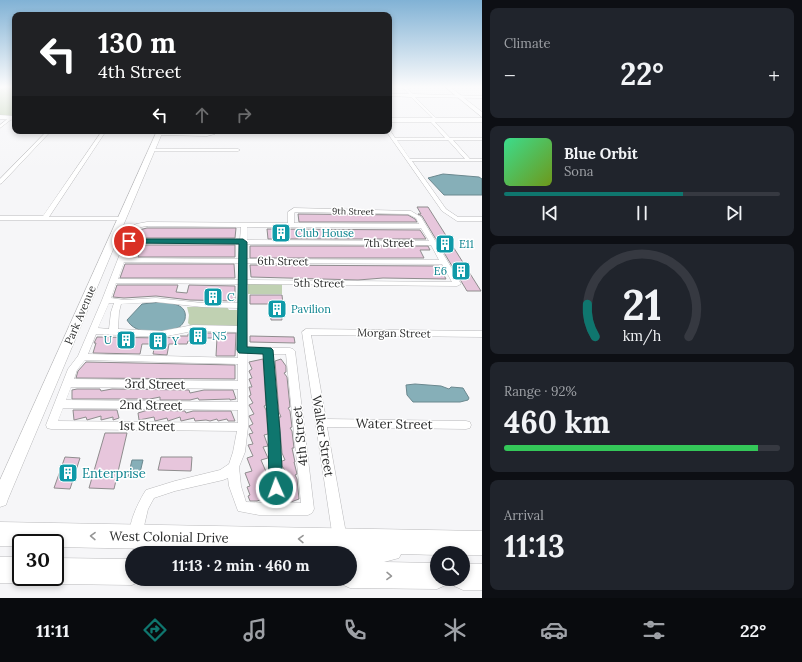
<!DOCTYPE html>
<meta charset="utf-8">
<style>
:root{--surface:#171b24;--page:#20242c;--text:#f1f3f6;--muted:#9ea1a6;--line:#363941;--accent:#0f766e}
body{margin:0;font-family:Lora,serif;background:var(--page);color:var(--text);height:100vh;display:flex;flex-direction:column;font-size:15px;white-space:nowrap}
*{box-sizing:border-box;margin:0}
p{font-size:13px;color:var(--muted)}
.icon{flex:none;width:22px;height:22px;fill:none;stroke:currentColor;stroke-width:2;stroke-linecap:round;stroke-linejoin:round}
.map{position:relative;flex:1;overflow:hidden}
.sheet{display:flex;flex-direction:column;gap:8px;padding:8px;background:#0d0f14;width:320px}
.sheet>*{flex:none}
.hud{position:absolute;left:12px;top:12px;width:380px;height:122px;border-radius:8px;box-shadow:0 2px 6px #0003;background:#202124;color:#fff;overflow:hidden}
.buttons{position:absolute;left:430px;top:546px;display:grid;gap:8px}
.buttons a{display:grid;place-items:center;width:40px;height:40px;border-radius:50%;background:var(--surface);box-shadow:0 2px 6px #0003;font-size:20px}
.speed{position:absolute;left:12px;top:534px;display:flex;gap:8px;font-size:20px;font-weight:700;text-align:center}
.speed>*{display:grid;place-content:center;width:52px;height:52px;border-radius:50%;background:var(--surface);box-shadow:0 2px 6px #0003;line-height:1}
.speed .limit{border:2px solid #111;border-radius:6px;background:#fff;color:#111}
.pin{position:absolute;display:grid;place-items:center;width:34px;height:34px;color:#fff;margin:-17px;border:2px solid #fff;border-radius:50%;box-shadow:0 1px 4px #0007}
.me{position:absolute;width:44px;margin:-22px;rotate:358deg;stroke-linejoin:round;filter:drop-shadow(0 0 3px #0008)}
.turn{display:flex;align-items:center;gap:14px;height:84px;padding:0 20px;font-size:18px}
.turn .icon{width:52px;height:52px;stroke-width:2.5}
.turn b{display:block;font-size:28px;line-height:34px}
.lanes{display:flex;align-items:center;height:38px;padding:0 20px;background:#0003;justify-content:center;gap:20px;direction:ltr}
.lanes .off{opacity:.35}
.big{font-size:30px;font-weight:700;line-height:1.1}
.sheet .card{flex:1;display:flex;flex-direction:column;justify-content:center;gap:6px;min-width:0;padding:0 14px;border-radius:8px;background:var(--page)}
.sheet .dial{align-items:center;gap:0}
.dial svg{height:104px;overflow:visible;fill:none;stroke:var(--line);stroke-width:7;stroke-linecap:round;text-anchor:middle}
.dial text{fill:var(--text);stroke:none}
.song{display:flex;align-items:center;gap:12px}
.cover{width:48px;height:48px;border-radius:6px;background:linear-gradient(135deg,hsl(150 70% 55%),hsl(80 70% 35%))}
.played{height:4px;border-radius:2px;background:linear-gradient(90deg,var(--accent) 65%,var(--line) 65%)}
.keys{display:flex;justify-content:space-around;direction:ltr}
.heat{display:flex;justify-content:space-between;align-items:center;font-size:22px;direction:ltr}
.charge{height:6px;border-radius:3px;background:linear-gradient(90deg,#34c759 92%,var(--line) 0)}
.trip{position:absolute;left:125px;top:546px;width:232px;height:40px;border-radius:20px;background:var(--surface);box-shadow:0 2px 6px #0003;font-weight:700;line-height:40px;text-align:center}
.tab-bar{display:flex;height:64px;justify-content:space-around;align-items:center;background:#090b0e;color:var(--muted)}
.tab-bar .icon{width:28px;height:28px}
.tab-bar .selected{color:var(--accent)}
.tab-bar b{font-size:18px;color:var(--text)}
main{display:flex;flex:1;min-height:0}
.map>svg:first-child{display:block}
</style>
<main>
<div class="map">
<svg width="482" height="598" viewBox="0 0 482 598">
<rect width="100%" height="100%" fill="#f6f6f8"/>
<g fill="#c0d1b2">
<polygon points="6,86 15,86 15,116 0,116 0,90"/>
<rect x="248" y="284" width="34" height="10"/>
<polygon points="187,307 227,307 229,310 237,310 237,327 191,326 188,323 189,315"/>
</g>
<g fill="#86afb8" stroke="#6b888f">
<polygon points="443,174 479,177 482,179 482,195 444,195 428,178"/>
<path d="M 161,302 C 171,303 188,304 185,319 C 184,322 181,327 177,328 C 163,335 135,335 127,320 L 142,304 Z"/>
<polygon points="415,384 441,386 449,389 451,387 463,388 469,398 468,400 460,402 413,402 407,395 406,385"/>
<polygon points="132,460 143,460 139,477 128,477"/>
</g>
<g fill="#e7c6dc" stroke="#8f8d8e">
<polygon points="417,207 428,207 481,291 467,291 422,216 418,214 421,214"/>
<polygon points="298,214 408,215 415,219 417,222 299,222"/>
<polygon points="147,228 236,228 235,238 136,238 139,230"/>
<polygon points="267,229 420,230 426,239 268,239"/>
<polygon points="133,245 235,245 235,257 138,257 141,248 131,248"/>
<polygon points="250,246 428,246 430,250 420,250 424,258 250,258"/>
<polygon points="125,264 234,264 235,278 120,278"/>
<polygon points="250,265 439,266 446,279 383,278 358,280 251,277"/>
<polygon points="117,285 178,285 176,292 187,293 189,285 235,286 235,301 190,300 156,296 124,298 113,297"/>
<polygon points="250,295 282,295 284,313 281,313 282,320 271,320 270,304 250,304"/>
<polygon points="196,333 236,333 235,356 216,356 217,338 205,338 205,341 188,341 187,344 169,344 167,355 153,354 155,344 142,344 140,354 93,353 96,343 94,343 97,337 162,338 180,337 180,336 188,336 188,334 196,334"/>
<polygon points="250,336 294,337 295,343 250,342"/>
<polygon points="263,359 266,405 264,406 266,410 268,434 264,435 268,446 263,447 268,458 261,460 267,474 264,475 269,485 269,497 257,501 250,501 248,496 250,495 247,487 250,486 245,473 252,471 247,458 253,456 248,445 253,444 249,434 253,433 249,426 253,424 249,416 254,414 249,405 253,403 249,396 251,395 249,387 252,387 249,379 252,378 249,371 252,369 249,362"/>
<polygon points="281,359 286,366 286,372 284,373 287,377 290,407 288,408 290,411 292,427 290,428 292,431 294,448 292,448 295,462 294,462 297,474 295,475 297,479 299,499 291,502 284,502 284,498 286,497 284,488 286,487 283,481 283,473 286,472 282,466 282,461 285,460 282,453 279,417 281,417 279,412 275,361"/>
<polygon points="86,362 235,365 235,379 76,378 78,371"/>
<polygon points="77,389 100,389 101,391 112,389 189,390 190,393 204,390 233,390 236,399 230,400 230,399 199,400 198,398 190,400 160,400 160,397 150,399 72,399 72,390"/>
<polygon points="73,410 117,410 119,418 113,420 113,417 101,420 101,416 87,420 86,417 74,420"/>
<polygon points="148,410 185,411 186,413 193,411 231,411 235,421 228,421 227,419 218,421 217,419 210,421 206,420 195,421 194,418 181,421 180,417 168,421 167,418 155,421 154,417 139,420 138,413"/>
<polygon points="105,433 127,433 114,489 89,488"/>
<polygon points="65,457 80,458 70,489 54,488"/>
<polygon points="161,457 192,457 191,471 158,470"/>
</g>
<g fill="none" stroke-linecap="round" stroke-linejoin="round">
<defs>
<g id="street">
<polygon points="401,86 405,86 413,94 482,96 482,98 415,97 437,119 436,121 411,97 389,96 389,94 409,94"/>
<polygon points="10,117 13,118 0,128 0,125"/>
<path d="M 430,119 L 432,119 L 450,138 L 482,138 L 482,140 L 453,140 L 470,159 L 482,159 L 482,161 L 412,161 L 446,209 L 458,217 L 482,217 L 482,221 L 457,221 L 442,211 L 386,131 L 390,130 L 395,138 L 445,138 L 430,121 ZM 397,140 L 448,140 L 465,159 L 410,159 Z"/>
<polygon points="47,131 51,131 2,183 0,184 0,179"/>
<polygon points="102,131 106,131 49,217 122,217 125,219 124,220 0,220 0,216 43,216"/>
<polygon points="213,131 217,131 215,134 207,136 159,135 157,134 159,133 207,134"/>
<polygon points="150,149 238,149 240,150 238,151 150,151"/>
<path d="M 294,208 L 411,211 L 421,217 L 461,284 L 457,286 L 246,284 L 247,347 L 290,348 L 293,349 L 295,351 L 314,509 L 312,513 L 308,515 L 259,515 L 238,511 L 229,486 L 228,478 L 223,480 L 175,491 L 154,498 L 148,509 L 141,539 L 136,540 L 131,539 C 126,526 139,501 146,490 L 175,481 L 220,470 L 229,464 L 233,452 L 237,431 L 51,429 L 47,428 L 46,425 L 68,369 L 78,356 L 102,300 L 130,228 L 136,224 L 147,222 L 288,223 L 288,212 ZM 295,212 L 408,214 L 416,218 L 419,224 L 294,223 L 294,213 ZM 147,226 L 241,227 L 240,240 L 132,239 C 136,230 137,227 147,226 ZM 247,227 L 421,228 L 429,241 L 247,240 ZM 131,243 L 240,244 L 240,259 L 125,258 ZM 247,244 L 431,245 L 439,260 L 247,259 ZM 124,262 L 239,263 L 239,280 L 118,279 ZM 247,263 L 442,264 L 452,282 L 246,280 ZM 116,283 L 239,284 L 238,303 L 202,303 L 156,298 L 124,300 L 111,298 ZM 156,302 L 202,307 L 238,308 L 238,326 L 193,325 L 162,331 L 118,329 L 119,312 L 121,304 ZM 109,303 L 114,303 L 111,312 L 109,329 L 98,328 ZM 193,331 L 238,332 L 238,358 L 88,354 L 96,334 L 162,337 ZM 247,353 L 264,354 L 269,432 L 271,503 L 246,502 L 241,486 L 239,467 L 245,452 L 248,427 ZM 273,354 L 286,354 L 301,503 L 283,503 L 279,432 ZM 85,360 L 238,364 L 238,381 L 74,379 L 77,370 ZM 71,387 L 238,389 L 238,402 L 66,400 ZM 63,408 L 238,410 L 238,423 L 58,421 Z"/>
<polygon points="306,329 482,331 482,337 311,335 326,419 466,421 470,422 471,425 470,428 466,429 327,427 347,539 345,544 340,546 335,544 333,539 302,332"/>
</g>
<g id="secondary">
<polygon points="444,86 449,86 482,112 482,117"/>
<polygon points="0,115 15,116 15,120 0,119"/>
<rect x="389" y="118" width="93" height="4"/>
<polygon points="157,131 163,131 8,499 6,505 0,507 0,480"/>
</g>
<g id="highway">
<polygon points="0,522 482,531 482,555 463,555 463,553 437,553 437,555 401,554 399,558 384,562 437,563 437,579 449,579 446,585 437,589 350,588 341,584 339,579 350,579 350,553 55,547 55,543 21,543 21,546 0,546"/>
<polygon points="0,557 21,557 21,577 31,577 30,579 21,583 0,583"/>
<polygon points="55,558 132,559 132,579 142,579 141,581 132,585 55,584 46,580 44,577 55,577"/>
<polygon points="463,564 482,564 482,590 463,590 454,586 451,579 463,579"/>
</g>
</defs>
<use href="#street" stroke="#bababc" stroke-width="1"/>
<use href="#secondary" stroke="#bababc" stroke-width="1"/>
<use href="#highway" stroke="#bababc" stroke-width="1"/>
<use href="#street" fill="#fff" fill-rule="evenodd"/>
<use href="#secondary" fill="#fff" fill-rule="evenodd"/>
<use href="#highway" fill="#fff" fill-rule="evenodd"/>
</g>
<defs><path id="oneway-chevron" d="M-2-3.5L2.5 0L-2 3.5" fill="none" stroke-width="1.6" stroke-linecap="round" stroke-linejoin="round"/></defs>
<g stroke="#969696">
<use href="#oneway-chevron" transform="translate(93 536) rotate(-179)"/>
<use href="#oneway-chevron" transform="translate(301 539) rotate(-179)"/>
<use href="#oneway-chevron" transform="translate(389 576) rotate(1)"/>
</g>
<linearGradient id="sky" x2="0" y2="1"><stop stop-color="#81b2d5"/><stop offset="0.51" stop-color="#fbfbfc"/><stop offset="1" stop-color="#fbfbfc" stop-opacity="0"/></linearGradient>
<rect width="482" height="170" fill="url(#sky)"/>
<polygon fill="#0f766e" stroke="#0a4d48" points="126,239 243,239 247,242 247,347 271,348 273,350 280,432 283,488 281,493 276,495 271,493 269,488 268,432 263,354 239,353 237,350 239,244 129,243 126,243"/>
<defs>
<symbol id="building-square" viewBox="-11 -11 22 22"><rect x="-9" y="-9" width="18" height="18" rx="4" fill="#0f9aa8" stroke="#fff"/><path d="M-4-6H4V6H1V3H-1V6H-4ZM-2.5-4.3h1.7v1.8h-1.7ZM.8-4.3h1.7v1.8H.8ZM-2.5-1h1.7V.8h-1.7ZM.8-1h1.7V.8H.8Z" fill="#fff"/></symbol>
</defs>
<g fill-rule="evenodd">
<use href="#building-square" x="270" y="222" width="22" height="22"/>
<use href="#building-square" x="434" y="233" width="22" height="22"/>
<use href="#building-square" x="450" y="260" width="22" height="22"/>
<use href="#building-square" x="202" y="286" width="22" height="22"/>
<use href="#building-square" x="266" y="298" width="22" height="22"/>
<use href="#building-square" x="187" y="325" width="22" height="22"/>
<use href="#building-square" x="115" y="329" width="22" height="22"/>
<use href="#building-square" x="147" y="330" width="22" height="22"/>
<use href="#building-square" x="57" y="462" width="22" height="22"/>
</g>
<g text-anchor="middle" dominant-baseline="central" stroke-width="3" stroke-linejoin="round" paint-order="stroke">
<g font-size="9" fill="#2d2e2e" stroke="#fff">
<text transform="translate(353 211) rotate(1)">9th Street</text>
</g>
<g font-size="11" fill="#0d838f" stroke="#fff" text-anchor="start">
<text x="295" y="233">Club House</text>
<text x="459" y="244">E11</text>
<text x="447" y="271" text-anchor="end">E6</text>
<text x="227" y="297">C</text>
<text x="291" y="309">Pavilion</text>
<text x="212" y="336">N5</text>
<text x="112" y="340" text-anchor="end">U</text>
<text x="172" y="341">Y</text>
</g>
<g font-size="11" fill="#2d2e2e" stroke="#fff">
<text x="389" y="243">7th Street</text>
<text transform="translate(283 261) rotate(1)">6th Street</text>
<text transform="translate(319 283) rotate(1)">5th Street</text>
<text transform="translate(80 315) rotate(-67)">Park Avenue</text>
<text transform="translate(394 333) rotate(1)">Morgan Street</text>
</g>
<g font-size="13" fill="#2d2e2e" stroke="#fff">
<text transform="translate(155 384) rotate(1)">3rd Street</text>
<text transform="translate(151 405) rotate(1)">2nd Street</text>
<text transform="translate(394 424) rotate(1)">Water Street</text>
<text transform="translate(147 426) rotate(1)">1st Street</text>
<text transform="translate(300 436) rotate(-96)">4th Street</text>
<text transform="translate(323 436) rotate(81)">Walker Street</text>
<text transform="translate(169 537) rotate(1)">West Colonial Drive</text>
</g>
<g font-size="13" fill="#0d838f" stroke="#fff" text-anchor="start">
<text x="82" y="473">Enterprise</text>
</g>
</g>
</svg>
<div class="buttons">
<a><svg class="icon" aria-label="search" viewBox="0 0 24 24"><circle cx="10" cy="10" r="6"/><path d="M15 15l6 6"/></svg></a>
</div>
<div class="speed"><div class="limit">30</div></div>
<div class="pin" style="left:129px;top:241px;background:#d93025"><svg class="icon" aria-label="arrive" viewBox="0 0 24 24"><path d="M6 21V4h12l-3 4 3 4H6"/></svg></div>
<svg class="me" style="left:276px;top:488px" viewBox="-20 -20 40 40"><circle r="17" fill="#0f766e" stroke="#fff" stroke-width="3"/><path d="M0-11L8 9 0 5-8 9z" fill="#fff"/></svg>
<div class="trip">11:13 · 2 min · 460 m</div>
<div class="hud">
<div class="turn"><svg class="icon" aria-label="left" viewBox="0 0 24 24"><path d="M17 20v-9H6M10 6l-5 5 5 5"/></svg><div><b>130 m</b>4th Street</div></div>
<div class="lanes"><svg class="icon" aria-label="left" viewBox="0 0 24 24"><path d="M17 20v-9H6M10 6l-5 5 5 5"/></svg><svg class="icon off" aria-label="ahead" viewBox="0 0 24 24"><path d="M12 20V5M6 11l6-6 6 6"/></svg><svg class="icon off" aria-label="right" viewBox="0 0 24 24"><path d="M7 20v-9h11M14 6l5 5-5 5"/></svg></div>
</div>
</div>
<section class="sheet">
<div class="card"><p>Climate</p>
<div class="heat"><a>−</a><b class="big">22°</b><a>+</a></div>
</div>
<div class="card">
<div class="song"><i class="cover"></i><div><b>Blue Orbit</b><p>Sona</p></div></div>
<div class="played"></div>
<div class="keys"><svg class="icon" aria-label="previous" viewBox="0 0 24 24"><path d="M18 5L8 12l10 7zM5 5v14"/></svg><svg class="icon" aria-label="pause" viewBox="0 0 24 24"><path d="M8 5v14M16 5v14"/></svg><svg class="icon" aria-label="next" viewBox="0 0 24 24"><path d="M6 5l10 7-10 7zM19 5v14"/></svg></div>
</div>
<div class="card dial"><svg viewBox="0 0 100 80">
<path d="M14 69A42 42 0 1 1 86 69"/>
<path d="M14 69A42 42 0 0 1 8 44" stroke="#0f766e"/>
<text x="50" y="56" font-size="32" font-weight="700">21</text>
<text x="50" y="72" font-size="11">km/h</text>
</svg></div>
<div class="card"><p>Range · 92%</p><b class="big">460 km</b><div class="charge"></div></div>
<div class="card"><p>Arrival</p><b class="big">11:13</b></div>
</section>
</main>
<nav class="tab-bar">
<b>11:11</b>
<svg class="icon selected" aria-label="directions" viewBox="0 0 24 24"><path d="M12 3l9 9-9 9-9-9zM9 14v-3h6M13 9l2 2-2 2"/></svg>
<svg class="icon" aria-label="music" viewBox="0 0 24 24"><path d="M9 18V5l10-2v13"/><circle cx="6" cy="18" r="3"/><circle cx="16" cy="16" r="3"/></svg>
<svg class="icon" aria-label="phone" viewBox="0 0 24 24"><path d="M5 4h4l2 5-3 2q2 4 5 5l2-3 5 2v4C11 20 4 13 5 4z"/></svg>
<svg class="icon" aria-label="climate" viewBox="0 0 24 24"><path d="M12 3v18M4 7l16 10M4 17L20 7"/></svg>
<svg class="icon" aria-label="car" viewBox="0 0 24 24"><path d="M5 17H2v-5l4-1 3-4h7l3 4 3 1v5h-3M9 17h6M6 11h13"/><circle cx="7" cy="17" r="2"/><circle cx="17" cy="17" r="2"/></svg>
<svg class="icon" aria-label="filters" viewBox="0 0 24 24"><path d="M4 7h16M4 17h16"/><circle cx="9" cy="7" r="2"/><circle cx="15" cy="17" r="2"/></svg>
<b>22°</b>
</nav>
